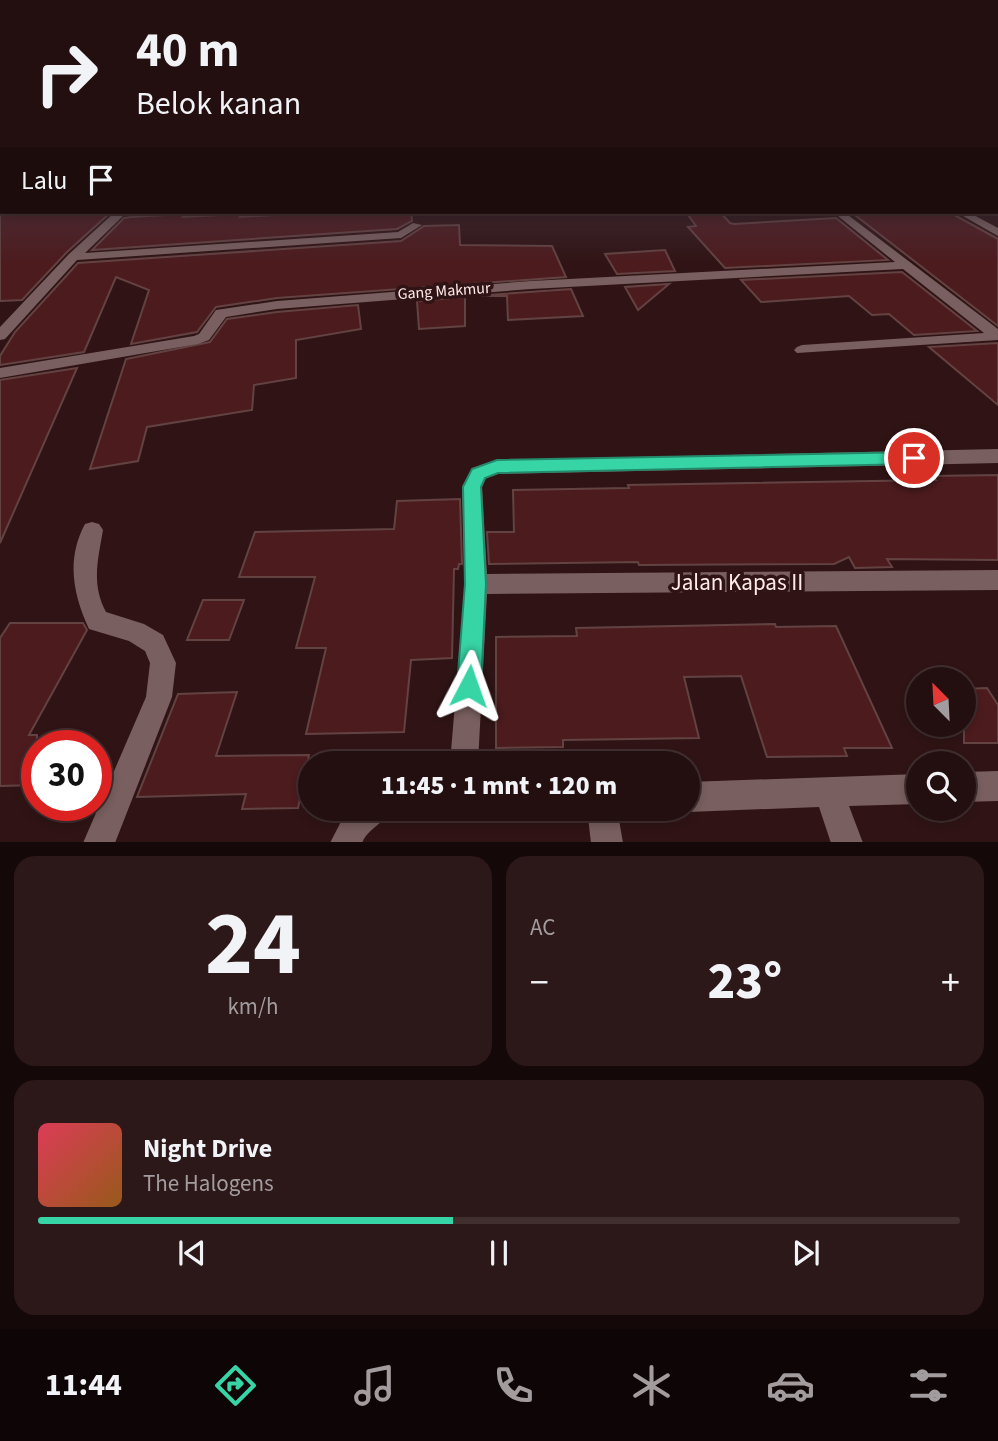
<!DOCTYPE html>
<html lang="id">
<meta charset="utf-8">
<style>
:root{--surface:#240f10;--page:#2c1819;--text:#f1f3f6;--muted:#a39c9f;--line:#412f30;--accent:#37d4a6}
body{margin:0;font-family:"Source Sans 3",sans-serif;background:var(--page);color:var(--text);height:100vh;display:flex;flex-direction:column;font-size:26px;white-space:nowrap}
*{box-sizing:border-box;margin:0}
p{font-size:23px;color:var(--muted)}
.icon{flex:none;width:38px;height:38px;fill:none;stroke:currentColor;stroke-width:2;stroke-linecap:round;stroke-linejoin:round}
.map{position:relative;height:842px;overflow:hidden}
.side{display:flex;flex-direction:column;gap:14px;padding:14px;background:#140809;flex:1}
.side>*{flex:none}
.hud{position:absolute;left:0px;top:0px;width:999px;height:214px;box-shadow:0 4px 10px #0003,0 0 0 2px var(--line);background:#240f10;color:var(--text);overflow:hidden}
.needle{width:46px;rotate:336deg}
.tools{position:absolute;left:906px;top:667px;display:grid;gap:14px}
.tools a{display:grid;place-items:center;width:70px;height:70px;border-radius:50%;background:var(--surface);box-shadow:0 4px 10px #0003,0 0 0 2px var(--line);font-size:35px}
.speed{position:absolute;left:21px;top:730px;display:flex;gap:14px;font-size:35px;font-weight:700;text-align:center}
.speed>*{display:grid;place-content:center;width:91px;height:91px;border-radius:50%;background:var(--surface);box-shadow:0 4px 10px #0003,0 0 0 2px var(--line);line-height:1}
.speed .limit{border:10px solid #d22;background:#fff;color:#111}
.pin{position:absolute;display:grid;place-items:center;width:60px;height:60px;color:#fff;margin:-30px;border:4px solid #fff;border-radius:50%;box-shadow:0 2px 7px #0007}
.me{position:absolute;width:77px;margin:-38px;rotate:4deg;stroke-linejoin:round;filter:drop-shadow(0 0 5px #0008)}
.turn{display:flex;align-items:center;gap:24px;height:147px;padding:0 21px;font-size:32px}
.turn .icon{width:91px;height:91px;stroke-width:2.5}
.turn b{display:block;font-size:49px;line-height:60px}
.then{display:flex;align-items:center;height:66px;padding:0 21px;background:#0003;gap:14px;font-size:26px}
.big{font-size:52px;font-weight:800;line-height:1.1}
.side .tile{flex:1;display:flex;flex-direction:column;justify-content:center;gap:10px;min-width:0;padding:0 24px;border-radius:21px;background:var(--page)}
.side .dial{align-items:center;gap:0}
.dial b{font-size:91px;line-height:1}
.song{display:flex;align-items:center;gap:21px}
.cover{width:84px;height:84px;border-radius:10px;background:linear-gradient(135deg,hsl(350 70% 55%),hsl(30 70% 35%))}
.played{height:7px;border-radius:4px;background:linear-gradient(90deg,var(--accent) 45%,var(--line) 45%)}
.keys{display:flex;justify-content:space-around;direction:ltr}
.heat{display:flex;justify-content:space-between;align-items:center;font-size:38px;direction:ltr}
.side .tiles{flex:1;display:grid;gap:14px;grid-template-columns:1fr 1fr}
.tile:last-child{grid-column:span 2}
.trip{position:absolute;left:298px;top:751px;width:402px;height:70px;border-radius:35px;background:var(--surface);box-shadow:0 4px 10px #0003,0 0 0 2px var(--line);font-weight:800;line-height:70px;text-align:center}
.dock{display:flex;height:112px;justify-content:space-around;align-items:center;background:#0e0606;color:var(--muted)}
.dock .icon{width:49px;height:49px}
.dock .on{color:var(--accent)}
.dock b{font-size:32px;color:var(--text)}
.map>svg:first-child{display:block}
</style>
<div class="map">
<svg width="998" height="843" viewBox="0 0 998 843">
<rect width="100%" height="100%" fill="#301415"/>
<g fill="#4c1b1e" stroke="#634242" stroke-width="2">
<polygon points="0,212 111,212 67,252 22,300 0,301"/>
<polygon points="323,212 411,212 412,221 397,229 92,250 124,218 131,217 185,214 183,217 242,214 240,217"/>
<polygon points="686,212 720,212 730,223 734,224 836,218 888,260 725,268 688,227 696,226"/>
<polygon points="851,212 949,212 998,239 998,326"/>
<polygon points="459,225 460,245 552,246 566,277 277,298 216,307 197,332 131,344 149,290 116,277 84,352 0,365 0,356 15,332 78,263 401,241 424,226"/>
<polygon points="665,250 675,271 617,274 605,254"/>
<polygon points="902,272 977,331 914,335 889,314 872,315 849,296 761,302 741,280"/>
<polygon points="669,284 638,310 625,287"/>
<polygon points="571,289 583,316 508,320 507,296 474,296"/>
<polygon points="465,297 465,326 419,329 417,301"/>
<polygon points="358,305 361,329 296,340 296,378 254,385 252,410 147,427 138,461 90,469 126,359 210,342 227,319 277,312"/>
<polygon points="998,343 998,405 929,347"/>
<polygon points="77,368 0,543 0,380"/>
<polygon points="998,475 998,560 887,559 892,567 855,568 849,557 834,564 639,565 638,562 489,564 487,532 514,532 513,490 629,488 628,485 936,480 933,476"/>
<polygon points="460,499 462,564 459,564 458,569 454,569 452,658 411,660 404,732 306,734 326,648 296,648 315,577 239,577 255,532 394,529 397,501"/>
<polygon points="203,600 244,600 229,640 187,640"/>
<polygon points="10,623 83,623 87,630 29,735 37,735 37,785 0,786 0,638"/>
<polygon points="775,624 776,627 836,626 892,748 844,748 847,756 767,757 741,676 684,677 699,738 563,740 563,747 496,748 496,637 577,636 576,628"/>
<polygon points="987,688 998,705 998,743 964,743 964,689"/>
<polygon points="237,692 216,756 309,755 298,808 242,809 246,794 137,797 178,694"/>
</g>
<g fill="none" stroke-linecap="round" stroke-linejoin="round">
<g fill="#795f5f" fill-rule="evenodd">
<rect x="0" y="153" width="2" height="6"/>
<rect x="0" y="177" width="2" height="6"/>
<polygon points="115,212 143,212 123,216 85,253 398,232 413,223 422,225 401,238 77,260 5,339 0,340 0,327 69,254"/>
<polygon points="632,212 642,212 643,213 638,216"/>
<polygon points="833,212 844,212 998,329 998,340 797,353 794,350 797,347 802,345 984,333 903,269 531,289 277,309 226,317 209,340 198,344 0,378 0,368 194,336 199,334 216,310 277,301 531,281 895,262"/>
<polygon points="956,212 968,212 998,228 998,236"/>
<polygon points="998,449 998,463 498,474 486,478 482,487 487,574 998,570 998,590 487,594 478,763 450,763 465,584 462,487 472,468 497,460"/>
<path d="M 92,522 L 99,524 L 103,530 C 98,560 91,584 106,612 L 144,624 L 163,635 L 176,663 L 172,697 L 115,843 L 83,843 L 146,697 L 150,663 L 145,651 L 129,641 L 89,629 C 73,595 66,559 85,524 Z"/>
<polygon points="998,771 998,801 964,802 964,772"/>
<polygon points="919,774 919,804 849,806 863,843 831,843 819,807 688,812 680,808 688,808 688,782"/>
<path d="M 348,808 L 391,808 C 385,824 369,827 362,843 L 330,843 Z"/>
<polygon points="587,808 617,808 623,843 591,843"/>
</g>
</g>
<linearGradient id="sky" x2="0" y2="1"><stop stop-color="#1a0b0c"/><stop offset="0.55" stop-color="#483a46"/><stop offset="1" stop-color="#483a46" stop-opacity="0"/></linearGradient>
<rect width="998" height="263" fill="url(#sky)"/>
<polygon fill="#37d4a6" stroke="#248a6c" stroke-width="2" points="914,452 923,458 914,464 498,473 485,478 481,487 486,584 481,686 478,695 469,698 461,695 457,686 465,584 463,487 472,469 497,460"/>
<g text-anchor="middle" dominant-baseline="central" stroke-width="7" stroke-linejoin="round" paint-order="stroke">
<g font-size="16" fill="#ffeaea" stroke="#301415">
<text transform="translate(444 291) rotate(-4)">Gang Makmur</text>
</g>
<g font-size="23" fill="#ffeaea" stroke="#301415">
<text x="737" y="582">Jalan Kapas II</text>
</g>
</g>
</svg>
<div class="tools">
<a><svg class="needle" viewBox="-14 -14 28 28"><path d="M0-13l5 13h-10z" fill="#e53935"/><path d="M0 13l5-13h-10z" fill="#a39c9f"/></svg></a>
<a><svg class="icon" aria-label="search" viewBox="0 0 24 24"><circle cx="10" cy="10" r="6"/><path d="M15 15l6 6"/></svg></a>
</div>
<div class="speed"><div class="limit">30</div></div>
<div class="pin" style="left:914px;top:458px;background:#d93025"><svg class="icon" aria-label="arrive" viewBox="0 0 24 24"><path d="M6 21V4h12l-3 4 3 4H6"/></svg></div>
<svg class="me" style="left:469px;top:686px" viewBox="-20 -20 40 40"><path d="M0-17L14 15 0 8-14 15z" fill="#37d4a6" stroke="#fff" stroke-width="4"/></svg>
<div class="trip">11:45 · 1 mnt · 120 m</div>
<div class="hud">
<div class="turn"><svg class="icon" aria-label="right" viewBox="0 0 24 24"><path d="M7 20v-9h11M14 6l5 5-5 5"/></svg><div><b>40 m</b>Belok kanan</div></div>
<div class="then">Lalu<svg class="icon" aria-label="arrive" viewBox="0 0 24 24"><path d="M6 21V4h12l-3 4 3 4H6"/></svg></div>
</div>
</div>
<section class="side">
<div class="tiles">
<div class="tile dial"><b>24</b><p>km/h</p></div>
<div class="tile"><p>AC</p>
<div class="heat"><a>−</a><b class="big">23°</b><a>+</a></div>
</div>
<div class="tile">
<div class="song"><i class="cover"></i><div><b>Night Drive</b><p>The Halogens</p></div></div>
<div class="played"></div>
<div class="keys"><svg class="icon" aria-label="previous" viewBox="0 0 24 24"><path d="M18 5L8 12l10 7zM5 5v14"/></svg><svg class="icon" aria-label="pause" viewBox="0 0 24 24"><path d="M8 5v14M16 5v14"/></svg><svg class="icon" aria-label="next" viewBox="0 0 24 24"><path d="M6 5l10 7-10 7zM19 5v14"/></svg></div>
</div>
</div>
</section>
<nav class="dock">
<b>11:44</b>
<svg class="icon on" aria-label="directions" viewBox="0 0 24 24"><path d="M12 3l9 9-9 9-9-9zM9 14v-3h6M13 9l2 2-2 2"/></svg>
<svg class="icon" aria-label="music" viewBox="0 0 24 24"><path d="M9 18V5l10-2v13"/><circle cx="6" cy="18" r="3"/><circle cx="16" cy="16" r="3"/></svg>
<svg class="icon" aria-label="phone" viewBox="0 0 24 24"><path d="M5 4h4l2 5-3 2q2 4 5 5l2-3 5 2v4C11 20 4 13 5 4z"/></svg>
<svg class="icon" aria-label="climate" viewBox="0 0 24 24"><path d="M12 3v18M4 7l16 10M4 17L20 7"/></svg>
<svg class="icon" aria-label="car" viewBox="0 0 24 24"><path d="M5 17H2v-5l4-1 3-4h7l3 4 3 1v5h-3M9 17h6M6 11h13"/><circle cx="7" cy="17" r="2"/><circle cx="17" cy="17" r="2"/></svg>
<svg class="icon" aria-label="filters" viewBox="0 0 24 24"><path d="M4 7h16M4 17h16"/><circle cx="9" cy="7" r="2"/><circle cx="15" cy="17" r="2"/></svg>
</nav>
